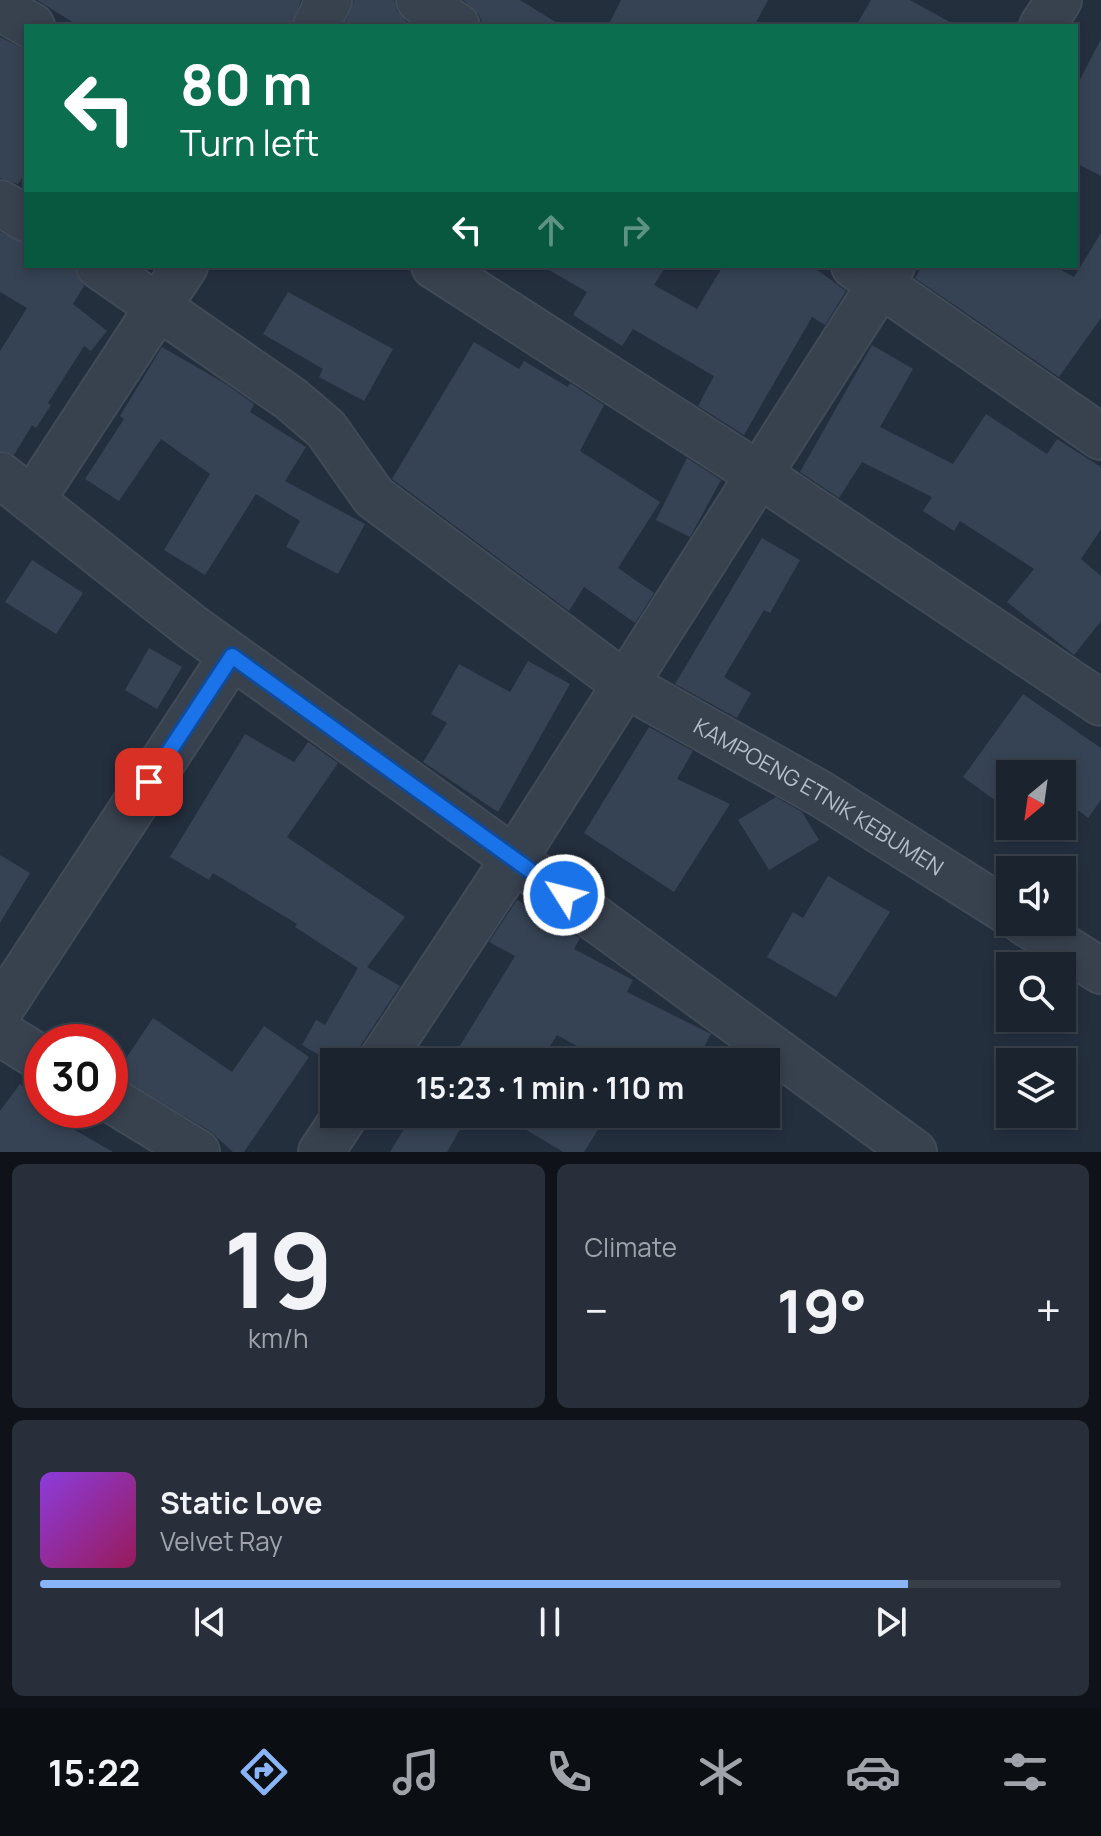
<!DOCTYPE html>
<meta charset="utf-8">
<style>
:root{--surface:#1b232e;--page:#282f3a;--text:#f1f3f6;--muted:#a0a4aa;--line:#39404a;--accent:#8ab4f8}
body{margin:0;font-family:Manrope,sans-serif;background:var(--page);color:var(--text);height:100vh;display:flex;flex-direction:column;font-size:30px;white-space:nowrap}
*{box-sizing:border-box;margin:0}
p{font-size:26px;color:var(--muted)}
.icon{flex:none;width:44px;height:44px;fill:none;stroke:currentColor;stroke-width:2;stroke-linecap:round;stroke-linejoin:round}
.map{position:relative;height:1152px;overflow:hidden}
.details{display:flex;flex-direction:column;gap:12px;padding:12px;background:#0f1319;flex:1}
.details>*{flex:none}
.top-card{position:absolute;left:24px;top:24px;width:1054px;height:244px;border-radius:0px;box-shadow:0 4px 12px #0003,0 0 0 2px var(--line);background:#0b6e4f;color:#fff;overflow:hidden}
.needle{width:52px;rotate:209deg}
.fabs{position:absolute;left:996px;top:760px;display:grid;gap:16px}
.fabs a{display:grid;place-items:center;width:80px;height:80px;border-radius:0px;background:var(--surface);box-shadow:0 4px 12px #0003,0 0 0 2px var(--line);font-size:40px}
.speed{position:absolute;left:24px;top:1024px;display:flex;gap:16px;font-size:40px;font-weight:700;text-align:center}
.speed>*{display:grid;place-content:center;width:104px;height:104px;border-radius:50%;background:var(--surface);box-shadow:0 4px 12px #0003,0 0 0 2px var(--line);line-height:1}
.speed .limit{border:12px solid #d22;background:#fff;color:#111}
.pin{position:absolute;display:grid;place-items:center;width:68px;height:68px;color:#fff;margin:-34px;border-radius:16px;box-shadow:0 4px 12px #0006}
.me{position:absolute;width:88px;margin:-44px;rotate:306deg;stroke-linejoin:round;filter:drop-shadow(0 0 6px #0008)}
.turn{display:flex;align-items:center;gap:28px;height:168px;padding:0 24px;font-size:36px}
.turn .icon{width:104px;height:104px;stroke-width:2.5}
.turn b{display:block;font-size:56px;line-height:68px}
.lanes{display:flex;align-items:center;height:76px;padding:0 24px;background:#0003;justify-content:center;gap:40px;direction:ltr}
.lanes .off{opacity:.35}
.big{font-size:60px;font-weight:700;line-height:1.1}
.details .tile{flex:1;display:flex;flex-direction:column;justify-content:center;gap:12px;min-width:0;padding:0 28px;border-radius:12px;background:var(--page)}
.details .dial{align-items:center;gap:0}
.dial b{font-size:104px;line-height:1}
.song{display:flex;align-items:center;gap:24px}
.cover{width:96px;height:96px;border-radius:12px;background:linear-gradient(135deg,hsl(270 70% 55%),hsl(330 70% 35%))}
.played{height:8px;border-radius:4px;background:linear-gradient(90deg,var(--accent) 85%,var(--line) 85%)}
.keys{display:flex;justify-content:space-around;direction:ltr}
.heat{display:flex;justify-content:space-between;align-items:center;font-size:44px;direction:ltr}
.details .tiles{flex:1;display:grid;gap:12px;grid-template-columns:1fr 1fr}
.tile:last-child{grid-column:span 2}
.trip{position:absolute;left:320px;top:1048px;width:460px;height:80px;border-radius:0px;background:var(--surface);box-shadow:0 4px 12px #0003,0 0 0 2px var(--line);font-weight:700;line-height:80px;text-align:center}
.dock{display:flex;height:128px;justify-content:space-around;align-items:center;background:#0b0e12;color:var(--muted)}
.dock .icon{width:56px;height:56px}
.dock .active{color:var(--accent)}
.dock b{font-size:36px;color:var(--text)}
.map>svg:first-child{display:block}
</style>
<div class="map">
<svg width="1101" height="1152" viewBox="0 0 1101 1152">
<rect width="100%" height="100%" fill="#242f3e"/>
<g fill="#364354">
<polygon points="37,0 301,0 291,26 79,26"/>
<polygon points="354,0 394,0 397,11 406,21 403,26 344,26"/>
<polygon points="463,0 520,0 562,26 484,26 479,15"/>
<polygon points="621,0 768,0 754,26 608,26"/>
<polygon points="871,0 910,0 957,26 856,26"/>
<polygon points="0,37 26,50 26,172 18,184 0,178"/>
<polygon points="1101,39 1101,176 1076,163 1076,87"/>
<polygon points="0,232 26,244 26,266 74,266 84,286 73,304 107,331 91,351 84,346 48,403 51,405 36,428 32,425 14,455 0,451 0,351 27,308 0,292"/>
<polygon points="1101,233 1101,318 1059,377 915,278 922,266 1054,266 1074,277"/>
<polygon points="542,266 666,266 654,285 697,309 723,266 812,266 846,291 825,325 812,317 744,435 698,406 714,376 633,329 622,346 573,315 587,292"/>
<polygon points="288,292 393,349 364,401 319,377 323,369 263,334"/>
<polygon points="474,342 519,369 524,361 568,387 570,383 604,405 580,451 660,502 618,568 654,593 635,623 584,587 569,611 392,479"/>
<polygon points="872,345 913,369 880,427 953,464 986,414 1047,454 1057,439 1101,467 1101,529 1081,559 1101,576 1101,621 1074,655 1007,602 1034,569 960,521 954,531 923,511 932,497 862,462 839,498 800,472"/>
<polygon points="162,347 226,384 254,404 250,412 306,447 285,481 365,524 338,574 286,547 300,521 256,494 205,575 164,550 210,474 161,439 119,501 85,479 124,419 120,416"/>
<polygon points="687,458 721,480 690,537 656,520"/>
<polygon points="762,538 800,560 770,613 764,610 724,677 751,693 737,718 675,684"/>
<polygon points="32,560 83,593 56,634 5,602"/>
<polygon points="149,648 182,667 157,709 125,690"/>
<polygon points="528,661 570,684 498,812 423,762 447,723 431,714 459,664 510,692"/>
<polygon points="1023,694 1101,748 1101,800 1088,818 1062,798 1062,774 1010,774 1010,811 963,777"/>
<polygon points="649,727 693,751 677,779 730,804 674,892 584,833"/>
<polygon points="245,734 294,762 308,742 338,763 287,837 405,917 367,967 400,986 359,1048 355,1062 331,1062 302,1045 316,1020 325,1025 358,968 295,927 297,924 213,873 209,880 170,857"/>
<polygon points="776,797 802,812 819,840 769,870 738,820"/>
<polygon points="0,855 30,873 0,923"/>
<polygon points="828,876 890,912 836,997 767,957 793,912 803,918"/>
<polygon points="517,900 580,938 574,949 633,980 627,992 711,1034 696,1062 605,1062 557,1035 540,1062 450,1062 515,956 489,942"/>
<polygon points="153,1018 232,1072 264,1026 309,1057 244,1152 233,1152 210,1131 115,1075"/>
<polygon points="20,1084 42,1100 42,1110 55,1110 69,1121 66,1125 113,1152 0,1152 0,1111"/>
<polygon points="413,1114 469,1114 447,1152 390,1152"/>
<polygon points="500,1114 608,1114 584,1152 563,1152"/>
</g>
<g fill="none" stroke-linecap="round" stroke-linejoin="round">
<defs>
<g id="minor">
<polyline points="419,0 457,26"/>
<polyline points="0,8 32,26"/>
<polyline points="316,26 329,0"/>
<polyline points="1042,26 1059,0"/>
<polyline points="0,203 26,219"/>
<path id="s1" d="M 99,266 L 291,399 L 326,429 L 374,497 L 626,685 L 821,794 L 1010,913"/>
<polyline points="434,266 761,476 1101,703"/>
<polyline points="854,266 1101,437"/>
<polyline points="892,266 514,859 914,1152"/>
<polyline points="0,475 192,627 514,859 380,1062"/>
<polyline points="32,500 185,266"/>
<polyline points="1024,922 1101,971"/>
<polyline points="0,1010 232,656"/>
<polyline points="0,1033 42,1059"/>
<polyline points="110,1099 197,1152"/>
<polyline points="321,1152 346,1114"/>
</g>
</defs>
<use href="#minor" stroke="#414a57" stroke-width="48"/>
<use href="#minor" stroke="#38414e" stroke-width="44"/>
</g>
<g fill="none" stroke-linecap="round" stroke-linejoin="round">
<defs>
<polyline id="route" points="149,782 232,656 564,895"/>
</defs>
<use href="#route" stroke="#114b97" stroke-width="20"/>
<use href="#route" stroke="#1a73e8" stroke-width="14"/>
</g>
<g text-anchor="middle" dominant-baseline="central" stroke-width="8" stroke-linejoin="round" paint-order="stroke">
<g font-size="22" fill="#b4bcc9" stroke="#1d2633">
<text stroke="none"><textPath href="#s1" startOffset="900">KAMPOENG ETNIK KEBUMEN</textPath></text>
</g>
</g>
</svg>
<div class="fabs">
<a><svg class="needle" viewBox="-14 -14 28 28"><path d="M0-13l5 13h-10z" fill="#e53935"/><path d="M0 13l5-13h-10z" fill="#a0a4aa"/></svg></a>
<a><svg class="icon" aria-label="sound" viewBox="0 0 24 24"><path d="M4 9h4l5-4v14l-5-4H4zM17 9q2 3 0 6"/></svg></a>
<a><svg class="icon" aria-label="search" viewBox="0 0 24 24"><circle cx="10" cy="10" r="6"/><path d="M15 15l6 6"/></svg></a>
<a><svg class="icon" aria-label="layers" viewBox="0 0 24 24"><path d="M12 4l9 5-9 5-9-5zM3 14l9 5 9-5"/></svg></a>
</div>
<div class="speed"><div class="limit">30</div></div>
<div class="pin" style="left:149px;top:782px;background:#d93025"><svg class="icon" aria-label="arrive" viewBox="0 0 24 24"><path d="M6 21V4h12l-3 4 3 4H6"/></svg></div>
<svg class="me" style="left:564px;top:895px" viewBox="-20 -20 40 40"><circle r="17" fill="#1a73e8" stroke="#fff" stroke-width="3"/><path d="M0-11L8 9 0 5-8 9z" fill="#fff"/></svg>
<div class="trip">15:23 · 1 min · 110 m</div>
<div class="top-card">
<div class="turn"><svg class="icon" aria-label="left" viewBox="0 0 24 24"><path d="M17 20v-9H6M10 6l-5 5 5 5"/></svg><div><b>80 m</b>Turn left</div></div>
<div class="lanes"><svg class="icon" aria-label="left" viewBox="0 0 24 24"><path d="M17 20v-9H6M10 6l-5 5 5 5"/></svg><svg class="icon off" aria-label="ahead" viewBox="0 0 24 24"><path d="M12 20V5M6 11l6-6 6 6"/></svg><svg class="icon off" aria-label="right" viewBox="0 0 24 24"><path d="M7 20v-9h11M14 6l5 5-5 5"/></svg></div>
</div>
</div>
<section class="details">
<div class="tiles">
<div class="tile dial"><b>19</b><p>km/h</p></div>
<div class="tile"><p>Climate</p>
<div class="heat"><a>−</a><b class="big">19°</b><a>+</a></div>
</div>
<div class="tile">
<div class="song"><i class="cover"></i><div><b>Static Love</b><p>Velvet Ray</p></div></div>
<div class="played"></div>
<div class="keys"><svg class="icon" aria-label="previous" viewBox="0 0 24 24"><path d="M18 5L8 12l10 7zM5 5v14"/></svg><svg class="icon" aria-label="pause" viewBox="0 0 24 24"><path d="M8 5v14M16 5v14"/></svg><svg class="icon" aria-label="next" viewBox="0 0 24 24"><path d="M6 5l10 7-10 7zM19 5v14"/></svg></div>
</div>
</div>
</section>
<nav class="dock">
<b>15:22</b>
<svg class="icon active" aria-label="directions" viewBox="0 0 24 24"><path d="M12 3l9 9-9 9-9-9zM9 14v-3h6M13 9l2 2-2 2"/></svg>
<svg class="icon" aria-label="music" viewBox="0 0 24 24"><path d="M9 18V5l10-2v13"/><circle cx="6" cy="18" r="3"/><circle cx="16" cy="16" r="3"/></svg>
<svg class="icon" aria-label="phone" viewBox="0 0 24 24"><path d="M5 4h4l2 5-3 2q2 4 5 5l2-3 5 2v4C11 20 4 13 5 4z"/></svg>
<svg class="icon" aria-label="climate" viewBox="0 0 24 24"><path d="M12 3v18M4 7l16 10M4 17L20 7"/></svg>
<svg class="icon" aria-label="car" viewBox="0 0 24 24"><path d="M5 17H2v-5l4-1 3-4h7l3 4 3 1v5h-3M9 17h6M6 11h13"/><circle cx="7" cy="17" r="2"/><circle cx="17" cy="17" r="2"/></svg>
<svg class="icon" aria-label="filters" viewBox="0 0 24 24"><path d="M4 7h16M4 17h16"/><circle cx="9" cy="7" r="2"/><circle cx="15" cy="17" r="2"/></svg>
</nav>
